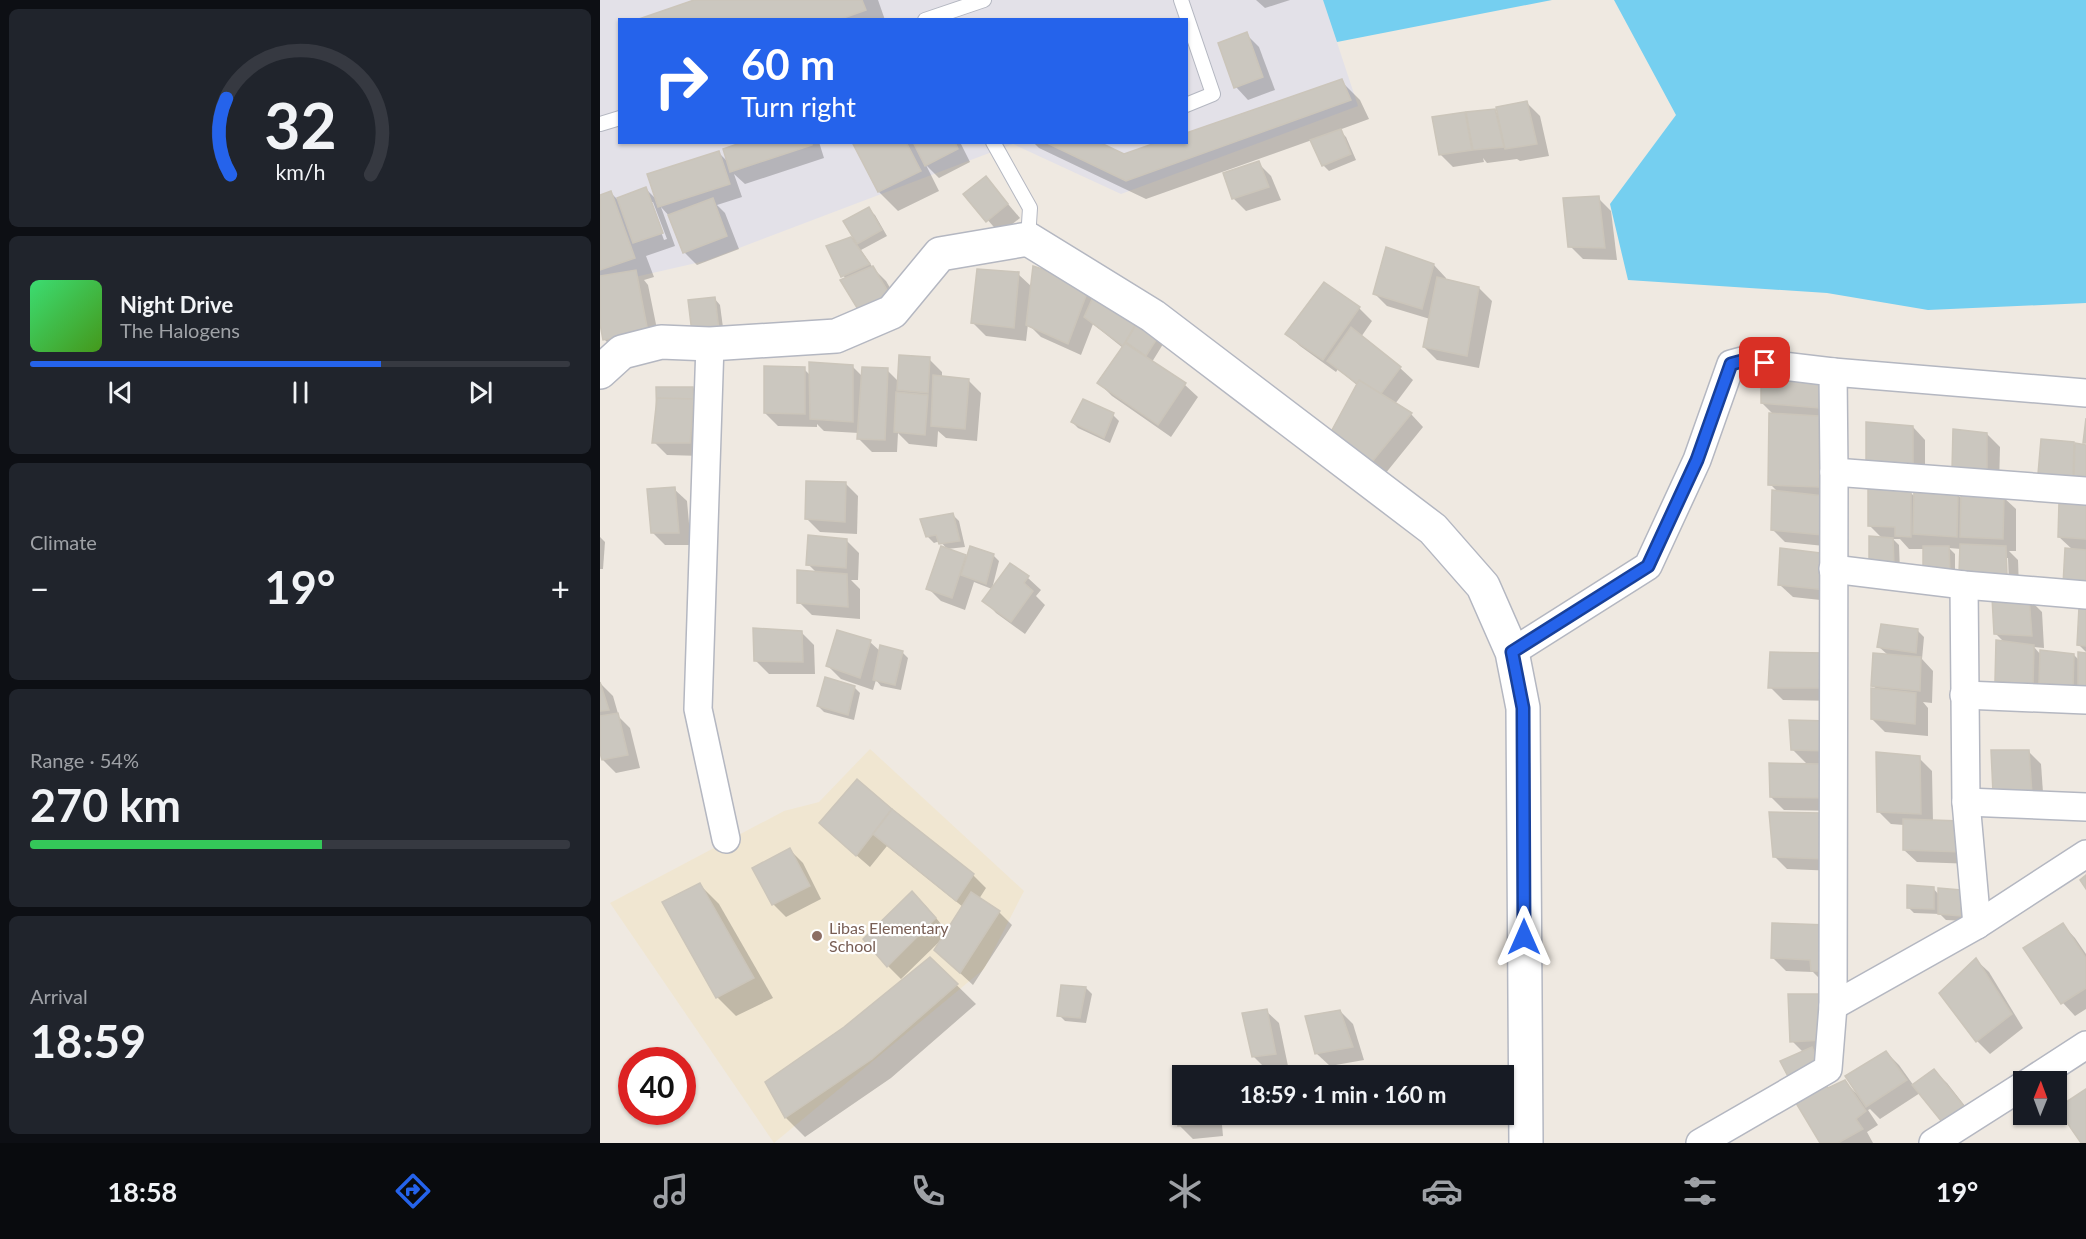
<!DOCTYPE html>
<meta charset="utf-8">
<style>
:root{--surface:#171b24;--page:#20242c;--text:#f1f3f6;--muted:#9ea1a6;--line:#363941;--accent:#2563eb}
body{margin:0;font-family:Lato,sans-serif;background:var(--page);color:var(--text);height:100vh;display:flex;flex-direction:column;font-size:22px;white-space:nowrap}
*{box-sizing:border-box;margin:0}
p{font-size:20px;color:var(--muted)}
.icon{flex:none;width:33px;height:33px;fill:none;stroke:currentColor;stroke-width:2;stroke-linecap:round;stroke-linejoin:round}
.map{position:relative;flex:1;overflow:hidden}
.sheet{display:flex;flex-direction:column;gap:9px;padding:9px;background:#0d0f14;width:600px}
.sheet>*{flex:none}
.guide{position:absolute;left:18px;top:18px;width:570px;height:126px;border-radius:0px;box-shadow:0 2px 4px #0004;background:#2563eb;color:#fff;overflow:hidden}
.needle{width:39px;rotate:1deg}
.controls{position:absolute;left:1413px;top:1071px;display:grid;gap:12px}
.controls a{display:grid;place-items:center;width:54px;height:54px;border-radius:0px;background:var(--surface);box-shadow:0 2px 4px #0004;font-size:30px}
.speed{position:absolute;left:18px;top:1047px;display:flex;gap:12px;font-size:30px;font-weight:700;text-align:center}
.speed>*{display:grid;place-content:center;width:78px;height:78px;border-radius:50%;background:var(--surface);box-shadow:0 2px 4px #0004;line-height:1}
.speed .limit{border:9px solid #d22;background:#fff;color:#111}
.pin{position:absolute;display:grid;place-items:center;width:51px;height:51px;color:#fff;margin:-26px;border-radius:12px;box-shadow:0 3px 9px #0006}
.me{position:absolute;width:66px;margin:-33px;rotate:0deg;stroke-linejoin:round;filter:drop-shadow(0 0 4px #0008)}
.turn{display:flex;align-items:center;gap:21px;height:126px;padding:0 24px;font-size:27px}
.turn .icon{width:78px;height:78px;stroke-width:2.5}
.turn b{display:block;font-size:42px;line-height:51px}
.big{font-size:45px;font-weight:700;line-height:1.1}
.sheet .tile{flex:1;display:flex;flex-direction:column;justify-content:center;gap:9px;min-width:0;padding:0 21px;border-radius:9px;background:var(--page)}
.sheet .dial{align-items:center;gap:0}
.dial svg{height:156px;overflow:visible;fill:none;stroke:var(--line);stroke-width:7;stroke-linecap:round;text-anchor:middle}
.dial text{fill:var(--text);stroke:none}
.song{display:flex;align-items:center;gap:18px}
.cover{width:72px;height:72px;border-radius:9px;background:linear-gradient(135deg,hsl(140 70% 55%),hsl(100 70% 35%))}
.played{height:6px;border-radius:3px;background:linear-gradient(90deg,var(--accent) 65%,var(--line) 65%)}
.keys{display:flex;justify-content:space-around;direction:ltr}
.heat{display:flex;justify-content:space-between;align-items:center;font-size:33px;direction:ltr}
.charge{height:9px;border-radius:4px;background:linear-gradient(90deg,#34c759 54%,var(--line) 0)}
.trip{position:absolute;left:572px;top:1065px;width:342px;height:60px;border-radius:0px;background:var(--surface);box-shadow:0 2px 4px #0004;font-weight:700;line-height:60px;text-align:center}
.tabs{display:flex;height:96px;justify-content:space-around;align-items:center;background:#090b0e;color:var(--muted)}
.tabs .icon{width:42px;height:42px}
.tabs .selected{color:var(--accent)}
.tabs b{font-size:27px;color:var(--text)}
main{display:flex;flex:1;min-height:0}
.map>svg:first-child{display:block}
</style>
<main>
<section class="sheet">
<div class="tile dial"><svg viewBox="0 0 100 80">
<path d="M14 69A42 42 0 1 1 86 69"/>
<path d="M14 69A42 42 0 0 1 12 30" stroke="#2563eb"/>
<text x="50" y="56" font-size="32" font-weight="700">32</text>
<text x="50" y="72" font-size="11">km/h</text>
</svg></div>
<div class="tile">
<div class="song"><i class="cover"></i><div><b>Night Drive</b><p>The Halogens</p></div></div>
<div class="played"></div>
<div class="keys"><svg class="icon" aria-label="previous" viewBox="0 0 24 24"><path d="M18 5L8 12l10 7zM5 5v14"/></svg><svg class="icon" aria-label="pause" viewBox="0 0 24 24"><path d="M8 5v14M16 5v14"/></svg><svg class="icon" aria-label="next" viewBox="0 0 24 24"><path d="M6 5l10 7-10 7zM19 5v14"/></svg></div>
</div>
<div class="tile"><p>Climate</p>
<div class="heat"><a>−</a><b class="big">19°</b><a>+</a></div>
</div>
<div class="tile"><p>Range · 54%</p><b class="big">270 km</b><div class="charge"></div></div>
<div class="tile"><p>Arrival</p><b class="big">18:59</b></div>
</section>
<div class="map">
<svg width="1486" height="1143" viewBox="0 0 1486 1143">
<rect width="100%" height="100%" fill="#efe9e1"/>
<path fill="#e3e1e8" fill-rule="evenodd" d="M 0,0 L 723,0 L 758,106 L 521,194 L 413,144 L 105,261 L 0,285 ZM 20,20 L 586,20 L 586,142 L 20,142 Z"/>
<polygon fill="#f0e6d1" points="270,749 424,891 384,969 174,1143 10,903 184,811 219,802"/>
<g fill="#75cff0">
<polygon points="723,0 952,0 737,42"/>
<polygon points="1014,0 1486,0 1486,303 1328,310 1227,293 1028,280 1010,204 1076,115"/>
</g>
<g fill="#0003" fill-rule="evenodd">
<polygon points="99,0 278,0 285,20 41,20"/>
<polygon points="656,0 690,0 665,8"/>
<polygon points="646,34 659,47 675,90 648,100 636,87"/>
<polygon points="741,81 760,100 769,119 739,130 746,137 756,160 729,171 723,165 712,140 546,199 439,148 433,142 496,142 523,156 586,142"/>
<polygon points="927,103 940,116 949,156 920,161 917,159 887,163 883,158 884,162 853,167 840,154 834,118 894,110 899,115"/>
<path d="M 148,142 L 219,142 L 224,158 L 145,184 L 134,174 L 142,197 L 117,205 L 125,213 L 139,249 L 97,265 L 84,252 L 70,217 L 61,207 L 75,246 L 46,256 L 54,277 L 44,280 L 48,285 L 60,344 L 17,352 L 4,339 L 0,316 L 0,197 L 11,193 L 17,199 L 46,189 L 58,201 L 118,152 L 129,163 ZM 50,202 L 53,202 L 67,239 L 64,240 Z"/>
<polygon points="254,142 360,142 370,162 339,178 326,165 339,191 298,211 279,192"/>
<polygon points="658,163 671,176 681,200 646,211 633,198"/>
<polygon points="386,178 420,218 400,234 365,194"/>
<polygon points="998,198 1011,211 1017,260 983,259 970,246"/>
<polygon points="268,209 275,215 287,236 261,250 273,268 286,281 303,310 246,280 228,247 255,237"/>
<polygon points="834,265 846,278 846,280 879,288 892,301 879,368 837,360 824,347 830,319 787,306 774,293"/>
<polygon points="435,268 541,319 568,336 552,362 585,385 598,397 571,437 512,396 499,383 523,348 493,324 481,355 441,337 428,324 426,341 386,336 373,323 418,274 432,287"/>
<polygon points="724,284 759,308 772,321 761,337 800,368 813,380 795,404 811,414 823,427 785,474 733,430 758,386 738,369 736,372 700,346 687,334"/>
<polygon points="114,298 120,305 124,335 94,332"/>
<polygon points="329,359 342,372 342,377 368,380 381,393 377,441 346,438 338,431 337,447 309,444 298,433 297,452 272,452 259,439 259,433 224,431 217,424 217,427 178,426 165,413 204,369 211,376 253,367 263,377 287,370 299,382"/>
<polygon points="1219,377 1231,420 1234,547 1185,542 1172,529 1178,492 1170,484 1174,415 1162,403"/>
<polygon points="93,388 106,401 102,456 67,455 54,442"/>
<polygon points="483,401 513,415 519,421 510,443 478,428 472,422"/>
<polygon points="1313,427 1325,440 1325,480 1281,475"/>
<polygon points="1387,434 1400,447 1399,485 1366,483"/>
<polygon points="1443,441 1486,446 1486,487 1453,486"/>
<polygon points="245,483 258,496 257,534 220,532 207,519"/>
<polygon points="74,489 87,501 91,545 65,545 52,532"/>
<path d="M 1270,490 L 1310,492 L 1315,497 L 1316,491 L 1357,494 L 1362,499 L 1362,493 L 1403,497 L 1416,509 L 1416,551 L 1409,551 L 1418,560 L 1419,588 L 1374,586 L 1361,573 L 1361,549 L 1349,548 L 1355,554 L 1355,577 L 1331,576 L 1325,570 L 1324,549 L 1309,549 L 1300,539 L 1293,539 L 1299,545 L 1300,572 L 1277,571 L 1271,565 L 1270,537 L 1282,538 L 1270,526 ZM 1405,558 L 1408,558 L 1409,583 L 1406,583 Z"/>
<polygon points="1461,503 1486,505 1486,598 1473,550 1459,537"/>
<polygon points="353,515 359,521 365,547 347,549 340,541 334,543 328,537"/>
<polygon points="0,537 5,542 3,569 0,569"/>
<polygon points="246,540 259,553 258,580 251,580 260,589 260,619 212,615 199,602 217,573 208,564"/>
<polygon points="342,548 368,559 393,555 399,561 392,589 374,582 365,610 341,601 328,588"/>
<polygon points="1182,550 1239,602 1193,597 1180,585"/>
<polygon points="411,565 428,578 441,590 436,596 445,605 425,634 396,613 384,600"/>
<polygon points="1429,599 1442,612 1444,648 1434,647 1441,655 1474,655 1480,661 1480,654 1486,654 1486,695 1409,694 1396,681 1405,643 1395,633"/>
<polygon points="1480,609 1486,610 1486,652 1479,645"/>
<polygon points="1318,631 1324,637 1322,659 1333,671 1332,703 1323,702 1328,708 1328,736 1285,732 1272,719 1278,690 1273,686 1288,655 1279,647"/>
<polygon points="201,632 214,645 215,674 169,674 156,661"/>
<polygon points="270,642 281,652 302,652 308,658 301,690 281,686 276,680 273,690 241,679 228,666"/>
<polygon points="1171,654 1239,701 1183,700 1170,687"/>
<polygon points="0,683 13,696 19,717 30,728 40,768 16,773 3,760 0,747"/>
<polygon points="254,687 260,693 254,720 224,712 218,706"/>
<polygon points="1191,721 1243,763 1219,763 1235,779 1239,811 1184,810 1171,797 1208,765 1193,750"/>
<polygon points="1428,751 1441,764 1444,807 1408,806"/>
<polygon points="1319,758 1332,771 1333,822 1375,864 1317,862 1304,850 1304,825 1291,824 1278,811"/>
<polygon points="257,781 373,875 386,888 379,899 399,912 412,925 373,985 348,962 340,941 301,979 288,966 325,905 347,931 363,907 287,846 270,867 234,836"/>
<polygon points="1171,813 1236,871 1187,869 1174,856"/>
<polygon points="190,850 203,863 221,899 186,917 173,904"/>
<polygon points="100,885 119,904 173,998 136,1016 117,997"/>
<polygon points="1333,888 1339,895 1360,892 1366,921 1346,920 1340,914 1314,913 1308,907"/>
<polygon points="1463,925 1475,938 1486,954 1486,1009 1475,1016 1463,1003 1425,948"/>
<polygon points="1226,927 1225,984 1213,972 1186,971 1173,958"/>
<polygon points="330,959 376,1004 291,1078 205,1137 186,1118 167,1082 245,1028"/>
<polygon points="1376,960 1389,972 1423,1028 1390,1054 1377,1041 1341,993"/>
<polygon points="486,988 492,994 486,1023 465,1021 459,1015"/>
<polygon points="1220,996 1222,1064 1203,1052 1192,1041"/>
<polygon points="666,1011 679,1023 688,1066 666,1069 653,1056"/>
<polygon points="740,1011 753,1024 764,1060 730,1066 717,1054"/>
<polygon points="1286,1052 1299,1065 1314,1086 1334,1071 1347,1083 1376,1120 1356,1134 1320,1093 1280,1119 1270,1109 1268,1110 1278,1125 1267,1132 1273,1143 1222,1143 1229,1089 1245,1082 1257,1094"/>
<polygon points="582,1097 582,1114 621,1114 623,1136 593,1139 580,1126"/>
</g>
<g fill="#cbc7bf" stroke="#cbc5ba" stroke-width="1.5">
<polygon points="94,0 262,0 266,10 238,20 36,20"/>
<polygon points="647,32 663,77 634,88 618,43"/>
<polygon points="742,79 751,100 526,181 445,142 499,142 524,154 558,142 586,142 586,133"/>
<polygon points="927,101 937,144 905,149 896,107"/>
<polygon points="895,109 904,147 873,150 866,112"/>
<polygon points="865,112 872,150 839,155 832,117"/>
<polygon points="741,129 751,154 722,166 710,140"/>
<polygon points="143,142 212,142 212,145 130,172 123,149"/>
<polygon points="252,142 306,142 321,171 278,192"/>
<polygon points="313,142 355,142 358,149 325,166"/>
<polygon points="119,151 130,184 58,207 47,174"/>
<polygon points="659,161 669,187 632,199 623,173"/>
<polygon points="386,176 408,204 386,222 363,194"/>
<polygon points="46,187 63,233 33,243 17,198"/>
<polygon points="11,191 35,258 0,270 0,195"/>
<polygon points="999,196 1005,248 968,247 963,198"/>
<polygon points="113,198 127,236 83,253 68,215"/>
<polygon points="269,207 282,230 257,244 243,221"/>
<polygon points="251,237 270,264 241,277 226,246"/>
<polygon points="786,247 834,264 822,309 773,294"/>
<polygon points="273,266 291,297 259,311 240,280"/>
<polygon points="433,266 490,285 468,344 426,325"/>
<polygon points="377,269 419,272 414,328 371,323"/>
<polygon points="36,270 48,332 3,340 0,324 0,276"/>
<polygon points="837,277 879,287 867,356 823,347"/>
<polygon points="724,282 760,307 723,360 685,334"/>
<polygon points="498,286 541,316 523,346 484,317"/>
<polygon points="115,297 119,330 92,333 88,300"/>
<polygon points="541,316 563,329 546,356 526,342"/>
<polygon points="751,327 801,367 777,399 727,361"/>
<polygon points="525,343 586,383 558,425 497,383"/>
<polygon points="299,355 330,357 328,393 297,390"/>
<polygon points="209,362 253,365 253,422 210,419"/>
<polygon points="164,366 205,367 205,414 164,413"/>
<polygon points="262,367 288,368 285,440 257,439"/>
<polygon points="1161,371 1219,375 1219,408 1161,403"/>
<polygon points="333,375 369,379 365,429 331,426"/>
<polygon points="759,380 812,413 772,462 732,430"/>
<polygon points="56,387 93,387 95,427 57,427"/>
<polygon points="296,392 328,395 325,435 294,432"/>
<polygon points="57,398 94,399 90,443 52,443"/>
<polygon points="483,399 514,413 504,438 471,422"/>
<polygon points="1169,413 1219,416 1219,487 1168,485"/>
<polygon points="1486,418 1486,443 1483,443"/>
<polygon points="1266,422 1313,426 1313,468 1266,463"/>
<polygon points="1353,429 1387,433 1387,473 1352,470"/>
<polygon points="1441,439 1474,442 1473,477 1438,474"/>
<polygon points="1475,443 1486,445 1486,478 1474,477"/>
<polygon points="206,481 246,482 245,522 205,519"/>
<polygon points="75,487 79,533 51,533 47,489"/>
<polygon points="1268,488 1311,491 1311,537 1295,536 1295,527 1268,526"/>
<polygon points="1314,489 1358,492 1357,537 1313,534"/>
<polygon points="1172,490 1224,496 1222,535 1171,530"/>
<polygon points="1361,492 1404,495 1403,539 1360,537"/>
<polygon points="1459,502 1486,504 1486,539 1458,537"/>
<polygon points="353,513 360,541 339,544 336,535 326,537 320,519"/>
<polygon points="208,535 247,539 246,568 206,565"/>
<polygon points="1269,536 1293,538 1294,567 1269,565"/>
<polygon points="1360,544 1406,546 1407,576 1359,574"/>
<polygon points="341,546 366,555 352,598 326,589"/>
<polygon points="370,546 394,554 386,584 361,575"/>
<polygon points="1323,546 1349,546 1350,572 1323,571"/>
<polygon points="1180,548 1228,554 1226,590 1178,585"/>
<polygon points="1465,548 1486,550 1486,587 1463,585"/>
<polygon points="410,563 429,576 424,583 433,591 411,622 382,601"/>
<polygon points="197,570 247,574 248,607 197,603"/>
<polygon points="1392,597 1429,597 1432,636 1394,634"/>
<polygon points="1479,607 1486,608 1486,646 1477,645"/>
<polygon points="1281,624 1318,629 1316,653 1277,647"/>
<polygon points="153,628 202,631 203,662 154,661"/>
<polygon points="237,630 271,640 260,678 226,666"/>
<polygon points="1396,640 1434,645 1433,685 1395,681"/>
<polygon points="280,645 303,651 295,685 273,680"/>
<polygon points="1440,650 1474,654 1473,686 1439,683"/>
<polygon points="1170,652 1226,653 1227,688 1168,688"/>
<polygon points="1478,652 1486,653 1486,690 1478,690"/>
<polygon points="1273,653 1321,657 1320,691 1271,686"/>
<polygon points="225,677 255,686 248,715 217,706"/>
<polygon points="0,682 9,710 0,711"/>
<polygon points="1271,688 1316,693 1315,724 1271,719"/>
<polygon points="18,713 28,755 2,760 0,753 0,716"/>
<polygon points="1189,720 1229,721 1230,751 1191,750"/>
<polygon points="1391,750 1429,750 1432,795 1393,793"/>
<polygon points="1276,752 1320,756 1321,814 1277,812"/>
<polygon points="1169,763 1223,764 1227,798 1170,797"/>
<polygon points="257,779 292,809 256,856 219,823"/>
<polygon points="292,809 374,874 356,901 273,834"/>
<polygon points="1169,812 1221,813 1224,859 1173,857"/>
<polygon points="1303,819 1361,821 1363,852 1303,850"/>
<polygon points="190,848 210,886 172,905 152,868"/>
<polygon points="1486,875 1486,889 1480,880"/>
<polygon points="100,883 154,978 116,998 62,902"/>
<polygon points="1307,885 1334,887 1334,909 1307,908"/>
<polygon points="1338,888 1361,890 1361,916 1338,914"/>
<polygon points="312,891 336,918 287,967 263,939"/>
<polygon points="371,892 400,911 360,973 334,950"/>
<polygon points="1172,923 1227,925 1228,971 1211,971 1210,960 1171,958"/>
<polygon points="1463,923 1486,958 1486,988 1461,1004 1423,948"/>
<polygon points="330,957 358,984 272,1059 185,1118 165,1082 244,1027"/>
<polygon points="1376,958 1412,1014 1376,1042 1339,993"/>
<polygon points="461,985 486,987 480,1018 457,1016"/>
<polygon points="1188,994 1220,994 1222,1040 1190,1042"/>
<polygon points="667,1009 676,1054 652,1057 642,1013"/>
<polygon points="740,1010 753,1047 715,1054 705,1016"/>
<polygon points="1212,1047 1221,1067 1191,1082 1180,1061"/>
<polygon points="1286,1051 1307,1080 1266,1107 1245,1076"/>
<polygon points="1334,1069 1364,1106 1342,1122 1312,1085"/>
<polygon points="1245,1080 1266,1111 1256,1119 1263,1129 1238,1143 1220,1143 1196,1103 1226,1085 1228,1088"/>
<polygon points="1486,1089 1486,1143 1481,1143 1457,1108"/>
<polygon points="582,1095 582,1114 610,1114 611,1123 578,1126 575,1096"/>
</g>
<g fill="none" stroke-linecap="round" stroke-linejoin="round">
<defs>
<g id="service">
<polyline points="581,0 613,94 586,105"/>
<polyline points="325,20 384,0"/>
<polyline points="0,124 20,118"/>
<polyline points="393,142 430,208 428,239"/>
</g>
<g id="minor">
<polyline points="110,344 98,709 126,839"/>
<polyline points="1234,472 1486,491"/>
<polyline points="1233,569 1364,585 1486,595"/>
<polyline points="1364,585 1366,802 1377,925"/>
<polyline points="912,652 1048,566 1097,460 1131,364 1142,361 1233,372"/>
<polyline points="1364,695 1486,700"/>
<polyline points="1366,802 1486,807"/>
<polyline points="1233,1006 1377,925 1486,854"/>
<polyline points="1429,1082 1486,1045"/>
<polyline points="1100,1143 1228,1069 1233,1006 1234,472 1233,372 1486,393"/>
<polyline points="1333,1143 1424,1085"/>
</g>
<polyline id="tertiary" points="0,372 22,352 61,342 110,344 236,336 292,312 340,254 428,239 553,316 833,529 883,586 912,652 923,708 926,1143"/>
</defs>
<use href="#service" stroke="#b4b7c1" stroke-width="16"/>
<use href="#minor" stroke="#b4b7c1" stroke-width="30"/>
<use href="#tertiary" stroke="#b4b7c1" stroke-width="36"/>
<use href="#service" stroke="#fff" stroke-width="14"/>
<use href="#minor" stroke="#fff" stroke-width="27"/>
<use href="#tertiary" stroke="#fff" stroke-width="33"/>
</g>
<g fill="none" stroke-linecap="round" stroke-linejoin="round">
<defs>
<polyline id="route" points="924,937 923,708 912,652 1048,566 1097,460 1131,364 1142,361 1165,363"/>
</defs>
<use href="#route" stroke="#184099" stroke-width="15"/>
<use href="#route" stroke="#2563eb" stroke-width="10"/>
</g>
<circle fill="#8d6e63" stroke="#fff" stroke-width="2" cx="217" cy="936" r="6"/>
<g text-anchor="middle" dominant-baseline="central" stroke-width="4.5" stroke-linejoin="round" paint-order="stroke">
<g font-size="16" fill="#785e54" stroke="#fff" text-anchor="start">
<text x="229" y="927">Libas Elementary<tspan x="229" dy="18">School</tspan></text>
</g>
</g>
</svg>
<div class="controls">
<a><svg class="needle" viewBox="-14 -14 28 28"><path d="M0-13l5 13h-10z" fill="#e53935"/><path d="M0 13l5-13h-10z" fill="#9ea1a6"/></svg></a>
</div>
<div class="speed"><div class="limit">40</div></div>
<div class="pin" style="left:1165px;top:363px;background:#d93025"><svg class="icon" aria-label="arrive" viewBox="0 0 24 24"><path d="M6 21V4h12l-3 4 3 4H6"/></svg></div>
<svg class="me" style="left:924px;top:937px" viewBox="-20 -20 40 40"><path d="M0-17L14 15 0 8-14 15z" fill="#2563eb" stroke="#fff" stroke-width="4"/></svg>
<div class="trip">18:59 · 1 min · 160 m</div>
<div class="guide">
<div class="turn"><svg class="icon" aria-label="right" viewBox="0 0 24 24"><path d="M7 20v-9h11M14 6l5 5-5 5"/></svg><div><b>60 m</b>Turn right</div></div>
</div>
</div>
</main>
<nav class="tabs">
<b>18:58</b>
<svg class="icon selected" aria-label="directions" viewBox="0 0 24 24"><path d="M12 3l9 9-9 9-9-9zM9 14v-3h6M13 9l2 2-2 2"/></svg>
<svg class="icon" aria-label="music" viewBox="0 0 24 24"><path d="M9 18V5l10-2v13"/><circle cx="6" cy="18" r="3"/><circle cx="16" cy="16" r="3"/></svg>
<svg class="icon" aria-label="phone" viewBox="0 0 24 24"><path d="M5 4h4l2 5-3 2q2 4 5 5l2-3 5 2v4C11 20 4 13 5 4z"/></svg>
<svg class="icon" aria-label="climate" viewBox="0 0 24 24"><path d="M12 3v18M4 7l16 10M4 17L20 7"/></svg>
<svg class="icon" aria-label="car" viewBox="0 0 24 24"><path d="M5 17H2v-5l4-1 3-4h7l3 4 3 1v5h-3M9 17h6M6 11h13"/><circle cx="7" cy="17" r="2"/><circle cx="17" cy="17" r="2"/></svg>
<svg class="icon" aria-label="filters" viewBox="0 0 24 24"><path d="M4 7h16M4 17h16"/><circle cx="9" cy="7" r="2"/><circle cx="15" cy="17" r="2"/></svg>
<b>19°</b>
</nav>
